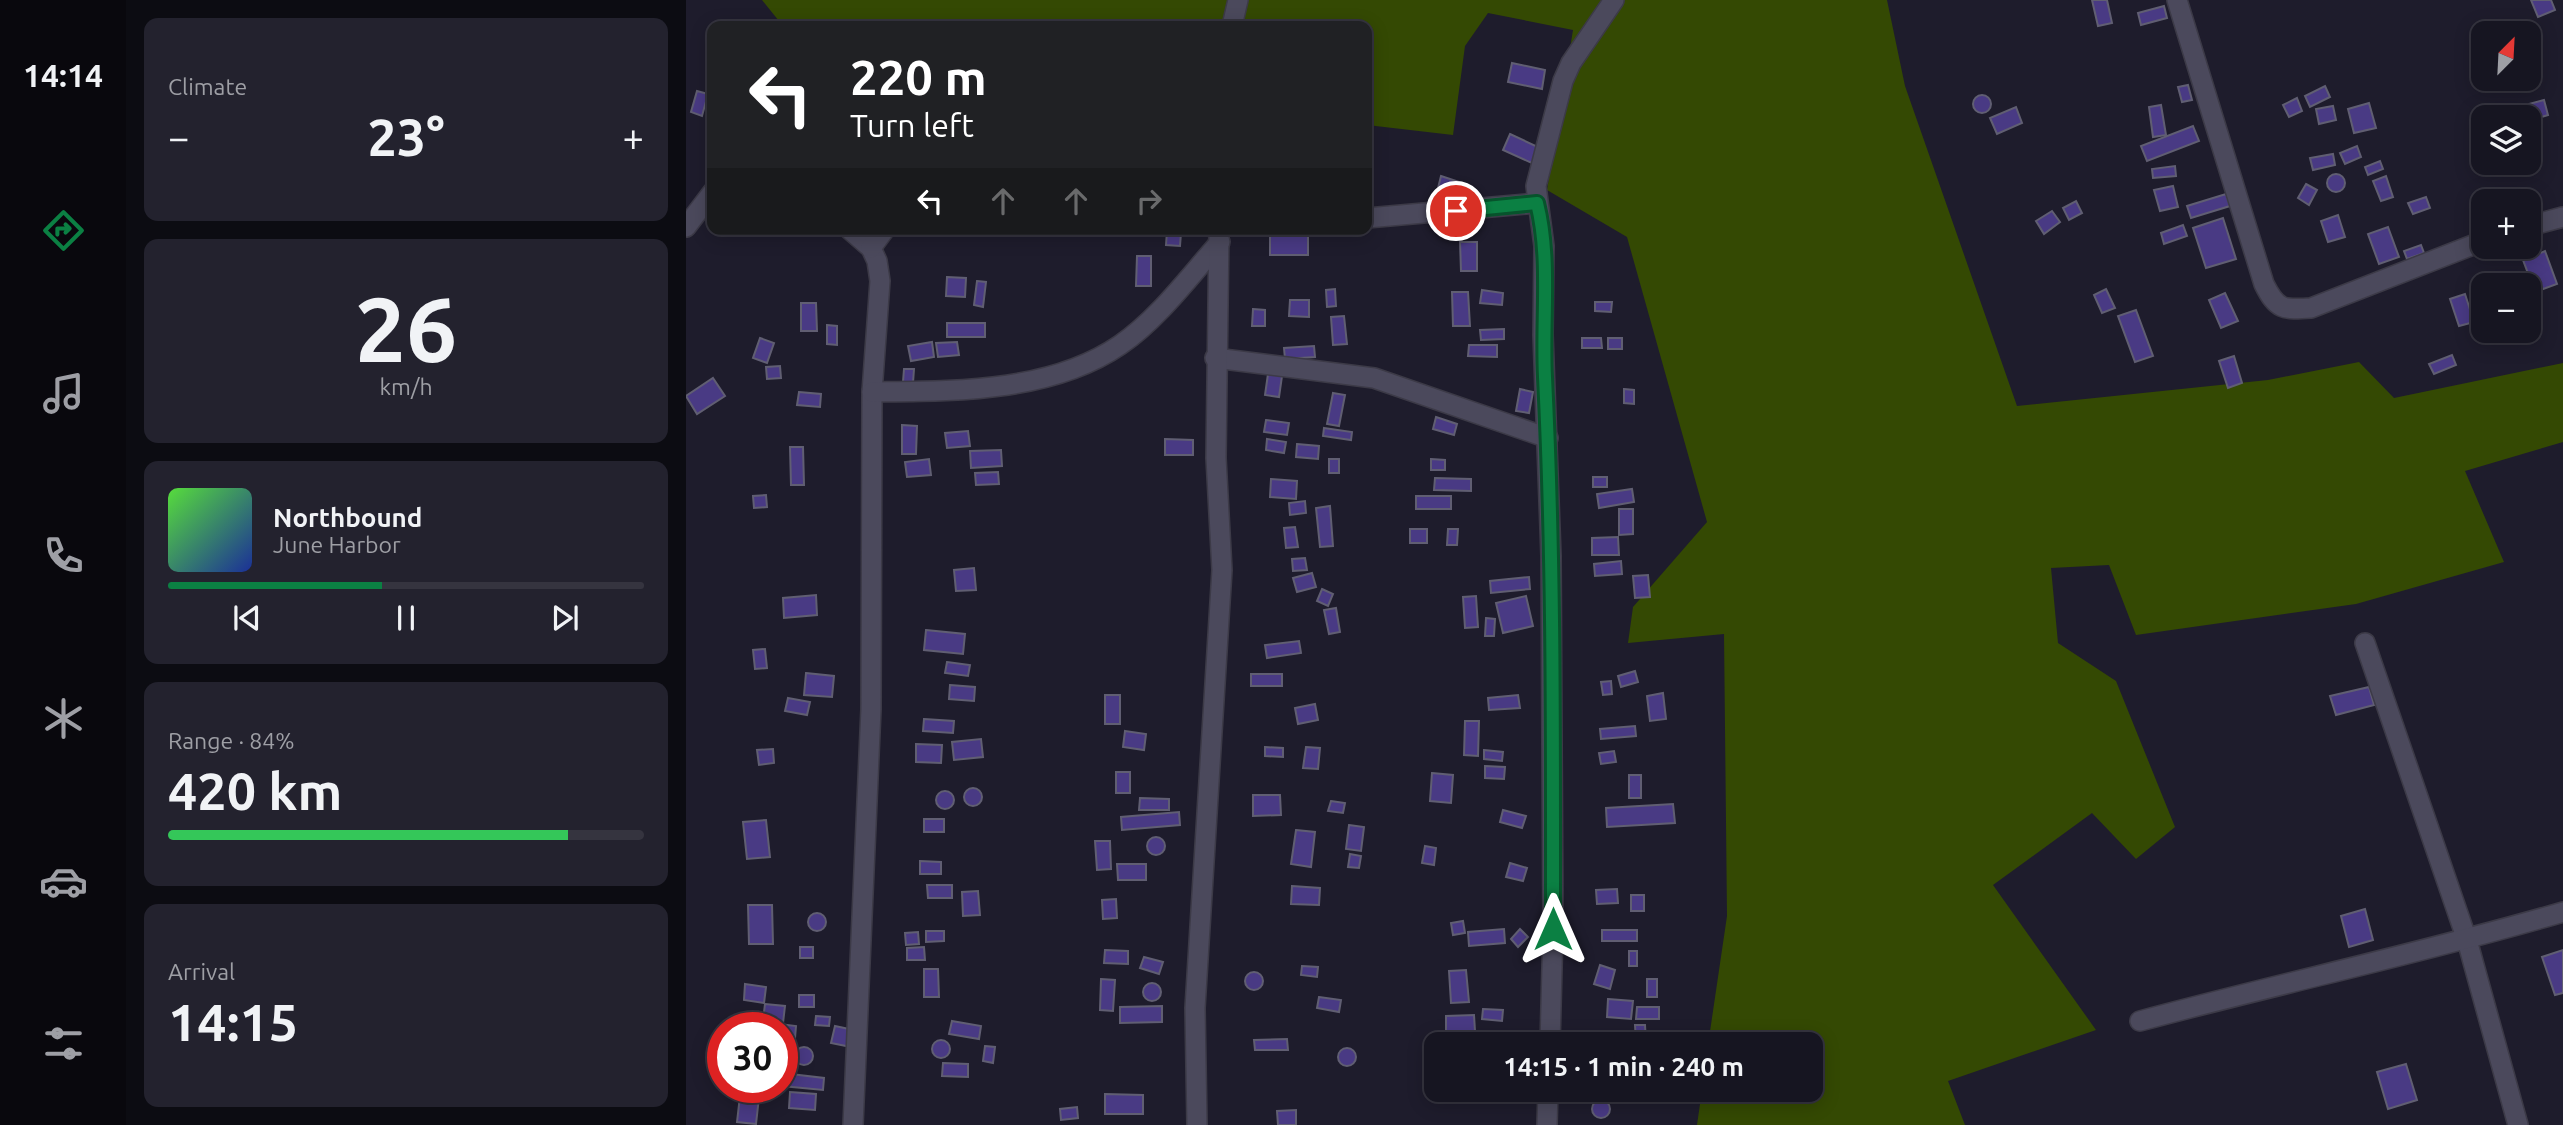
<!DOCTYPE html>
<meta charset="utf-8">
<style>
:root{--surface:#161521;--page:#23222e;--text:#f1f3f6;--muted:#9e9fa5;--line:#35343f;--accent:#0b8043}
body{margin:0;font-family:Ubuntu,sans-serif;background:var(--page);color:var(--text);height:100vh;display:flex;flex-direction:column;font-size:26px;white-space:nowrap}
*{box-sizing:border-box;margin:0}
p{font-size:23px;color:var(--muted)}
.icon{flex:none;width:38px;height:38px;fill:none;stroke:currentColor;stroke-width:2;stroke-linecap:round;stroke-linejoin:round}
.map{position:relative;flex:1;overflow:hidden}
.drawer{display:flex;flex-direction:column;gap:18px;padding:18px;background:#0c0c12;width:560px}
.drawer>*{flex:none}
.hud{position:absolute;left:21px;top:21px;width:665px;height:214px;border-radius:14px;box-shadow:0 4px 18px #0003,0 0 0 2px var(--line);background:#202124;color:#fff;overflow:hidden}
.needle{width:46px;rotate:24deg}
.controls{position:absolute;left:1785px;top:21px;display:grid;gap:14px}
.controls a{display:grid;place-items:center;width:70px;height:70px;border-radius:14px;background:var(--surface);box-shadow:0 4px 18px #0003,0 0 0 2px var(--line);font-size:35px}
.speed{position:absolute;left:21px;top:1012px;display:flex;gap:14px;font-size:35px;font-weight:700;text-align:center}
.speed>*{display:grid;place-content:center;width:91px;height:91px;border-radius:50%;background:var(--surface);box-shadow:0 4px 18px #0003,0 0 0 2px var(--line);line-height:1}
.speed .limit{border:10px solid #d22;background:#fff;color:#111}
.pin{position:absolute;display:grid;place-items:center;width:60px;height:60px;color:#fff;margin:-30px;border:4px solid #fff;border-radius:50%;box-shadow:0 2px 7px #0007}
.me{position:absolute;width:77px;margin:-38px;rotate:0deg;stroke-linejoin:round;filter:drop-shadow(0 0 5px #0008)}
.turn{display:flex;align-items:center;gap:24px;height:147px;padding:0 28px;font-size:32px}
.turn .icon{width:91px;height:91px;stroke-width:2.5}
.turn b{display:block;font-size:49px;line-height:60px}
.lanes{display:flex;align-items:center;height:66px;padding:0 28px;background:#0003;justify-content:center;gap:35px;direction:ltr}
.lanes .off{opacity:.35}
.big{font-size:52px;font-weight:600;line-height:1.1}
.drawer .widget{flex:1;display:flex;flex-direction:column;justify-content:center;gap:10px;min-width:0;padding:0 24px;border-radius:14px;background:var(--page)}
.drawer .dial{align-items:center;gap:0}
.dial b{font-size:91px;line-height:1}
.song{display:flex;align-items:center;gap:21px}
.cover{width:84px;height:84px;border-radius:10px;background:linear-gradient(135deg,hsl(110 70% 55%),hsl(230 70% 35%))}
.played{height:7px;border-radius:4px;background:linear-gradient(90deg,var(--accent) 45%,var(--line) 45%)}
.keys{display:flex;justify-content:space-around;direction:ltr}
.heat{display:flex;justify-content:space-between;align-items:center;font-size:38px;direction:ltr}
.charge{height:10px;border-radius:5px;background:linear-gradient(90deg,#34c759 84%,var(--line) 0)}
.trip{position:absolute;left:738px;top:1032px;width:399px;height:70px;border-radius:14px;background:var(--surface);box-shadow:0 4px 18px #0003,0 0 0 2px var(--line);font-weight:600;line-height:70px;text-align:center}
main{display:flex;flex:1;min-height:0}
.tabs{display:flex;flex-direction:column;width:126px;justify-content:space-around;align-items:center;background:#09080d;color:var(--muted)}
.tabs .icon{width:49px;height:49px}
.tabs .current{color:var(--accent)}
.tabs b{font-size:32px;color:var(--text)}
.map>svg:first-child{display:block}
</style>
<main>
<nav class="tabs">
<b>14:14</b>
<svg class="icon current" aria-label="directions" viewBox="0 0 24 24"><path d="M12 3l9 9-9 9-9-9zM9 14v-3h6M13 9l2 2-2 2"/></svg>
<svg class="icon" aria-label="music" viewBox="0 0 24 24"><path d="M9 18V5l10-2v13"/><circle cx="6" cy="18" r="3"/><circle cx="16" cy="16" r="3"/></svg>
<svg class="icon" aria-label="phone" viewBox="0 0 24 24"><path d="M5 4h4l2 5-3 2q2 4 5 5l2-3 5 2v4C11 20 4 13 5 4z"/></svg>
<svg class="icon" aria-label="climate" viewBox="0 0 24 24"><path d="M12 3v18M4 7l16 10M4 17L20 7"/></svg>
<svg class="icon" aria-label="car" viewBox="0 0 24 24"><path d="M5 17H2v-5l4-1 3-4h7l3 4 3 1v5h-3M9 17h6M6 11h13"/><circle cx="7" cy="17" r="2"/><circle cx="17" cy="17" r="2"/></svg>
<svg class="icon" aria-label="filters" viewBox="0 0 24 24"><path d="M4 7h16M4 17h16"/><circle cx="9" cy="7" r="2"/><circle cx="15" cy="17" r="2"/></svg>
</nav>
<section class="drawer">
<div class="widget"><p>Climate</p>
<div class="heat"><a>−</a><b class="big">23°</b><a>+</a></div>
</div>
<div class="widget dial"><b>26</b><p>km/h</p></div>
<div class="widget">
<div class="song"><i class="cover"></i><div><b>Northbound</b><p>June Harbor</p></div></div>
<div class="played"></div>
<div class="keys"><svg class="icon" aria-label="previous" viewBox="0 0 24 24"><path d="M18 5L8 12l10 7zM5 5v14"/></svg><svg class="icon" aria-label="pause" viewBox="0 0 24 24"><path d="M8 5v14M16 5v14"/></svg><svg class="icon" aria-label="next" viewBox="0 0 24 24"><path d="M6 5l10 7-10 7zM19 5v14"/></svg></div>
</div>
<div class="widget"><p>Range · 84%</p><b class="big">420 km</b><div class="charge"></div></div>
<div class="widget"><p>Arrival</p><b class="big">14:15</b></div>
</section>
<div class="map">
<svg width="1877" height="1125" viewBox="0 0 1877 1125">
<rect width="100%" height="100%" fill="#1e1c2c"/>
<polygon fill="#344903" points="76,0 1201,0 1219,86 1331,406 1582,380 1673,362 1708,398 1877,363 1877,442 1779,471 1818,562 1670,604 1450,635 1423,565 1365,568 1372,643 1430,681 1489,827 1450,859 1406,813 1307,885 1410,1030 1262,1081 1279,1125 1011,1125 1016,1090 1125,1090 1125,1045 1022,1045 1041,916 1038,634 942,643 947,607 1021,522 941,237 861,190 887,30 802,13 779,46 767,135 681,125 681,26 341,26 311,21 301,26 97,26"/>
<g fill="#493a84" stroke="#605e72" stroke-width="2">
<polygon points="1406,0 1421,0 1426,23 1412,26"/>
<polygon points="1845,0 1865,0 1869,10 1852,17"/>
<polygon points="1478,6 1481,18 1455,25 1452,13"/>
<polygon points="826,63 859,70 856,89 822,82"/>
<polygon points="1502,85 1506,100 1496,102 1492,87"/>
<polygon points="1639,86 1644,97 1624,107 1619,96"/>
<polygon points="11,91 22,94 16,116 5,112"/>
<circle cx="1296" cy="104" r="9"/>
<polygon points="1611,98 1616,111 1603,117 1597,105"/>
<polygon points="1858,100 1862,115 1843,121 1843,117 1835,117 1832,107"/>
<polygon points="1683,103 1690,128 1668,133 1662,109"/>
<polygon points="1475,105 1480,135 1467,137 1463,107"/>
<polygon points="1647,106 1650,120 1633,124 1630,109"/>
<polygon points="1330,107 1336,123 1311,134 1304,118"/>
<polygon points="1507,126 1513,141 1461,161 1455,146"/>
<polygon points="824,134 854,148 848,164 817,150"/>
<polygon points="1671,146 1675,157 1659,164 1654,153"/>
<polygon points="1647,154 1649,165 1627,170 1624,158"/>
<polygon points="1694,161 1697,169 1682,175 1679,167"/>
<polygon points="1489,166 1490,176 1467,178 1466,169"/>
<circle cx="1650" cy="183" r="9"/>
<polygon points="755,176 776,183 772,199 751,192"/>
<polygon points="1700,176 1707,197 1695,201 1687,181"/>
<polygon points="1620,184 1631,190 1623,205 1612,198"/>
<polygon points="1487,186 1492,207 1474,211 1468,190"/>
<polygon points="1540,194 1544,206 1505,218 1501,206"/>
<polygon points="1740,197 1744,208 1727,214 1722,203"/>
<polygon points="1390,201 1396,213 1383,220 1377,208"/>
<polygon points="1366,211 1374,222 1358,234 1350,221"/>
<polygon points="1652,215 1659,237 1642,242 1635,221"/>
<polygon points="1537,218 1550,259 1520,268 1507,228"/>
<polygon points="1497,225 1501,236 1478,244 1475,233"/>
<polygon points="1702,227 1713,257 1693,264 1682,234"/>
<polygon points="481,231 495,233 494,246 480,245"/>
<rect x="584" y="235" width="38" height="20"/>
<polygon points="774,242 791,242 791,271 775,271"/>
<polygon points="1735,245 1738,253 1721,259 1718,251"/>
<polygon points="1859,251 1871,284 1849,292 1837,260"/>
<polygon points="451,256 465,256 465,286 450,286"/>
<polygon points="261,277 280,278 279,297 260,296"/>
<polygon points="291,281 300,282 297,307 288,305"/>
<polygon points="649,289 650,306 641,307 640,290"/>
<polygon points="1420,289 1429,308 1416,313 1408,295"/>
<polygon points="796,290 817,293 816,305 794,303"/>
<polygon points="766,292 782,292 784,326 767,326"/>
<polygon points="1539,293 1552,321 1535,328 1523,300"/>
<polygon points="1779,294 1788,322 1773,326 1764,299"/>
<polygon points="604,300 623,300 623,317 603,316"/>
<polygon points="909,302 926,302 925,312 909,311"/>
<polygon points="115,303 130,303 131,331 115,331"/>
<polygon points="567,309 579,310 579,326 566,326"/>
<polygon points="1450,310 1467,356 1449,362 1432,316"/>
<polygon points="658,316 661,344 647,345 645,317"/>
<rect x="261" y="323" width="38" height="14"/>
<polygon points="141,325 151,326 151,345 141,344"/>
<polygon points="818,329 818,339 795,340 794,330"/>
<polygon points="74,338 88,343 81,363 67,358"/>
<polygon points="896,338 915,338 916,348 896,348"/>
<rect x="922" y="338" width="14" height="11"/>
<polygon points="246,342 248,357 225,361 222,346"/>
<polygon points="271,342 273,355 252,357 250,343"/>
<polygon points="783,345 811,345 811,357 782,356"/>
<polygon points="628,346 629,357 599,359 598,348"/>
<polygon points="1766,355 1770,365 1748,374 1743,364"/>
<polygon points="1548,356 1556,383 1542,388 1533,361"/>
<polygon points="94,366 95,378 81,379 80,367"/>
<polygon points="218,369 228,369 227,383 217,382"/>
<polygon points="582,374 596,376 593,397 579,395"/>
<polygon points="27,378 39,396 11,414 0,396"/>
<polygon points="834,389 847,392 843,413 830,411"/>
<polygon points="938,389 948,390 948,404 938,403"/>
<polygon points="113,392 135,394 134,407 111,405"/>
<polygon points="647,393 659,395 653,426 641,424"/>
<polygon points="750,417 771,424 768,435 747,429"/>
<polygon points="580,420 603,423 601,435 578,432"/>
<polygon points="216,425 231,426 230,454 216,454"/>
<polygon points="638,428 666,432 665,440 637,436"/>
<polygon points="282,431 284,446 261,448 259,433"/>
<polygon points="479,439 507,440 507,455 479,455"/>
<polygon points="581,439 600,442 598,453 580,450"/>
<polygon points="611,444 633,446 632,459 610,457"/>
<polygon points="104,447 117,447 118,485 105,485"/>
<polygon points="315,450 316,466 285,468 284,451"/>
<polygon points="243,459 245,475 221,477 219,462"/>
<rect x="643" y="459" width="10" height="14"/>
<polygon points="745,459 759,460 759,470 745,470"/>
<polygon points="312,472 313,484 290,485 289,473"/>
<rect x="907" y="477" width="14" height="10"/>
<polygon points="749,478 785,479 785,491 748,490"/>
<polygon points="585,479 611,481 610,499 584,497"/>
<polygon points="946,489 948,502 913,508 911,494"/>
<polygon points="80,495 81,507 68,508 67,496"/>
<rect x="730" y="496" width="35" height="13"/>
<polygon points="619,501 620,513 604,515 603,503"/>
<polygon points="644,506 647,546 634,547 630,508"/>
<polygon points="933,509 947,509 947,534 933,535"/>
<polygon points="609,527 612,547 600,548 598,528"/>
<rect x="724" y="529" width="17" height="14"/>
<polygon points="762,529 772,529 771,545 761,545"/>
<polygon points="932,537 933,555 906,555 906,538"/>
<polygon points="619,558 621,570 607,571 606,559"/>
<polygon points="935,561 936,574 909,576 908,564"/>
<polygon points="288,568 290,590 270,591 268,570"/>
<polygon points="626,573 630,587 611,592 607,578"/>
<polygon points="962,575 964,597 949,598 947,576"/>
<polygon points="843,577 844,589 805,593 804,581"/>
<polygon points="636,589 647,594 642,606 631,601"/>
<polygon points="130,595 131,615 98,618 97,598"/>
<polygon points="790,596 792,627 779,628 777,597"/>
<polygon points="840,596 847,626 817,633 810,603"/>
<polygon points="650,608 654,632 643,634 638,610"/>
<polygon points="800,618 809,619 808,636 799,636"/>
<polygon points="240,630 279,634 277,654 238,650"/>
<polygon points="613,641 615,653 581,658 579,645"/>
<polygon points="79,649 81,668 69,669 67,650"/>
<polygon points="261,662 284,665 282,676 259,673"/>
<polygon points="949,671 952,682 935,687 932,676"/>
<polygon points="120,673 148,676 146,697 118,695"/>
<rect x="565" y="674" width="31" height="12"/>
<polygon points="925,681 926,694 917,695 915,682"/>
<polygon points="264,685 289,687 288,701 263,699"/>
<polygon points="1683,687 1688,705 1650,715 1644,696"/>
<polygon points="977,693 980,719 964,721 961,696"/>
<rect x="419" y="695" width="15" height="29"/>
<polygon points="832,695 834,708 803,710 802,698"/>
<polygon points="102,698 124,702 121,715 99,711"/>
<polygon points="629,704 632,720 612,724 609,708"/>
<polygon points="238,719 268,721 267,733 237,731"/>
<polygon points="779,721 793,721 792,756 778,755"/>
<polygon points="949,726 950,736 915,739 914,729"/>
<polygon points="439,731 460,734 458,750 437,747"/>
<polygon points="295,739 297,757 268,760 266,742"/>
<polygon points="230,744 256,745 255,763 230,762"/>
<polygon points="579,747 597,748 597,757 579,756"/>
<polygon points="620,747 634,748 632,769 617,768"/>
<polygon points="87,749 88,763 73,765 71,750"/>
<polygon points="798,750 817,752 816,761 798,759"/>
<polygon points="928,751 930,762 915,764 913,753"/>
<polygon points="799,766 819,767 818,779 799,778"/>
<rect x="430" y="772" width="14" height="21"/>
<polygon points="746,773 767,775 765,803 744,801"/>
<rect x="943" y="775" width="12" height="23"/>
<circle cx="287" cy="797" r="9"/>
<circle cx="259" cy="800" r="9"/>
<polygon points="567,795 594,795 595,815 567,816"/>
<polygon points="454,798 483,799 483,810 453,810"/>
<polygon points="645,801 659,803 657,813 642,811"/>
<polygon points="987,804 989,823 921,827 920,808"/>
<polygon points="817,810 840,816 836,828 814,822"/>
<polygon points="493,812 494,825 436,830 435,817"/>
<rect x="238" y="819" width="20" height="13"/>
<polygon points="80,820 84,857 61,859 57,822"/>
<polygon points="663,825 678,827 675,851 660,849"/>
<polygon points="610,830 629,832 625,867 605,864"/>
<circle cx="470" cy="846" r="9"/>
<polygon points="409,841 424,841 425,869 411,870"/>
<polygon points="739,846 750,848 748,865 736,863"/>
<polygon points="664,854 675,856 673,868 662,867"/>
<polygon points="234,861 255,862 255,874 234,874"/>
<polygon points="824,863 841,868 837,881 820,877"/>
<polygon points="431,864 460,864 460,880 432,880"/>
<polygon points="241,885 266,885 266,898 242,898"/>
<polygon points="606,886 634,888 633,905 605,904"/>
<polygon points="931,889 932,903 911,904 910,890"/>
<polygon points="292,891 294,915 277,916 276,892"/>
<rect x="945" y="895" width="13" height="16"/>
<polygon points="430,899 431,918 417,919 416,900"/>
<polygon points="62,905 86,905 87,944 63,944"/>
<polygon points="1679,909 1687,940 1663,947 1655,916"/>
<circle cx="131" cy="922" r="9"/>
<polygon points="777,921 779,933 767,935 765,923"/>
<polygon points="818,929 819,943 783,946 782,932"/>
<polygon points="834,929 842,937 832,947 825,939"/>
<rect x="916" y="930" width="35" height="11"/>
<polygon points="240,931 258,931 258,941 240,942"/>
<polygon points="232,932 233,944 220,945 219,933"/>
<rect x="114" y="947" width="13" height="11"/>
<polygon points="238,947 239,960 221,960 221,948"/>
<polygon points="419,950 442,951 442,964 418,963"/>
<polygon points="1877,950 1877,993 1869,995 1856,957"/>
<rect x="943" y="951" width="8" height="15"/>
<polygon points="458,957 477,962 473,974 454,968"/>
<polygon points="914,965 929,970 924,989 908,984"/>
<polygon points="616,966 632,967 631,977 615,975"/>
<polygon points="238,969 252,969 253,997 238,997"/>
<polygon points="780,970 783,1002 765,1003 763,971"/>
<circle cx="568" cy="981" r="9"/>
<polygon points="415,979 429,980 427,1011 414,1010"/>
<rect x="961" y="979" width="10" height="18"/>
<circle cx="466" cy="992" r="9"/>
<polygon points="59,984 80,987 78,1003 58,1000"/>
<rect x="113" y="995" width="15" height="12"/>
<polygon points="633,997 655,1000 653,1012 631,1008"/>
<polygon points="922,999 947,1001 945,1019 921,1017"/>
<polygon points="79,1004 99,1006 97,1023 77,1020"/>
<polygon points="476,1006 476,1022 434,1023 434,1007"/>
<polygon points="951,1007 973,1007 973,1019 950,1019"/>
<polygon points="797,1009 817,1010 816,1021 796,1019"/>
<polygon points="788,1015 789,1031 760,1031 760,1016"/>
<polygon points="130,1016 144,1017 143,1026 129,1025"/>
<polygon points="70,1021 110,1026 109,1038 96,1036 96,1027 70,1027"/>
<polygon points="266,1021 295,1026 293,1039 263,1034"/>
<polygon points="949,1025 959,1025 960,1043 950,1044"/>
<polygon points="149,1026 168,1030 165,1047 145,1043"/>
<polygon points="827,1036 840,1036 840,1045 826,1045"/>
<polygon points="601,1039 602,1050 569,1050 568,1040"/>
<circle cx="255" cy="1049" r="9"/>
<polygon points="299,1046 309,1047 307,1063 297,1061"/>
<circle cx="118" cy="1056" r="9"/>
<circle cx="661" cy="1057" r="9"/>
<polygon points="257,1063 282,1064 282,1077 256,1076"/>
<polygon points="1720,1064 1731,1100 1702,1109 1691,1072"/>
<polygon points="96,1073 138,1078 137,1090 96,1086"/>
<polygon points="55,1087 74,1088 70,1124 51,1122"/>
<polygon points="789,1090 810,1090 809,1100 788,1098"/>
<polygon points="104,1092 130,1094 129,1110 103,1108"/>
<polygon points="419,1094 457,1095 457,1114 419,1114"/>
<circle cx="915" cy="1109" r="9"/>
<polygon points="391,1107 392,1118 375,1120 374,1109"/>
<polygon points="610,1110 610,1125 592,1125 591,1111"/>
</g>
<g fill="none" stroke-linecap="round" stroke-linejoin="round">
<defs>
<g id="minor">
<path d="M 1491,0 L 1578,284 C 1591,310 1597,310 1625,308 L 1797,241"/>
<polyline points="546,26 552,0"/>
<polyline points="681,218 851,203"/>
<polyline points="1843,226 1877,217"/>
<polyline points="0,227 26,193"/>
<polyline points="163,229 185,248 191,261 194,281 186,392 185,709 167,1125"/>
<polyline points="185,248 199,229"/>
<polyline points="529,358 688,378 862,438"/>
<path d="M 186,392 C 266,391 364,393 434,345 C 472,319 503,277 534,242"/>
<polyline points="1679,643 1781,940 1832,1125"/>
<path d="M 1454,1021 C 1595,983 1737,953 1877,912"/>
<polyline points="864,1045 867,929 865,556 857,335 858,246 850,186 877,81 885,63 928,0"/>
<polyline points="511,1125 509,1008 536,570 530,458 533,229"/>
<polyline points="861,1125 862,1090"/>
</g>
</defs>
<use href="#minor" stroke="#3c3a47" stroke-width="22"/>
<use href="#minor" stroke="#4b495c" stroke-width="19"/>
</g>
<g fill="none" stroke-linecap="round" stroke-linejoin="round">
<defs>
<path id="route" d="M 770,211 L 851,203 C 865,259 856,320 859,377 C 868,561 867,745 867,929"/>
</defs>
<use href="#route" stroke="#07532c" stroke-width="18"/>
<use href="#route" stroke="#0b8043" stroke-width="12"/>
</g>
</svg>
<div class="controls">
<a><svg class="needle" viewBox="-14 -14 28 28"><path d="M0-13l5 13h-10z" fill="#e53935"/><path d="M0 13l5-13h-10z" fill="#9e9fa5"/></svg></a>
<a><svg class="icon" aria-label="layers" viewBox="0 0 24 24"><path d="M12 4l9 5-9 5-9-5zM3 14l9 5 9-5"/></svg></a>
<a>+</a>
<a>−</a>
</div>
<div class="speed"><div class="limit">30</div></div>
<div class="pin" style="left:770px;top:211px;background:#d93025"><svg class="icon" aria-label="arrive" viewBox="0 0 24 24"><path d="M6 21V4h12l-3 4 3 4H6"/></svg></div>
<svg class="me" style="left:867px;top:929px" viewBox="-20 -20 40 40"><path d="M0-17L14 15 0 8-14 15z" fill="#0b8043" stroke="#fff" stroke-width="4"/></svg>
<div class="trip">14:15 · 1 min · 240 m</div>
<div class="hud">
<div class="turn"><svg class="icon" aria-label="left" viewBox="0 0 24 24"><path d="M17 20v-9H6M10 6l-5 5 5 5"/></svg><div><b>220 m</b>Turn left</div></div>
<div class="lanes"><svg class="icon" aria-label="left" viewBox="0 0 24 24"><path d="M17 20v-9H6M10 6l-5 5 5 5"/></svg><svg class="icon off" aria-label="ahead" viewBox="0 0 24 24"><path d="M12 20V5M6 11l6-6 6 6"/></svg><svg class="icon off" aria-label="ahead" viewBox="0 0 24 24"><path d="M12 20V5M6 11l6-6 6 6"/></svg><svg class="icon off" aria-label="right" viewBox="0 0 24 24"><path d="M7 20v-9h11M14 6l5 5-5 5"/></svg></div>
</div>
</div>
</main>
